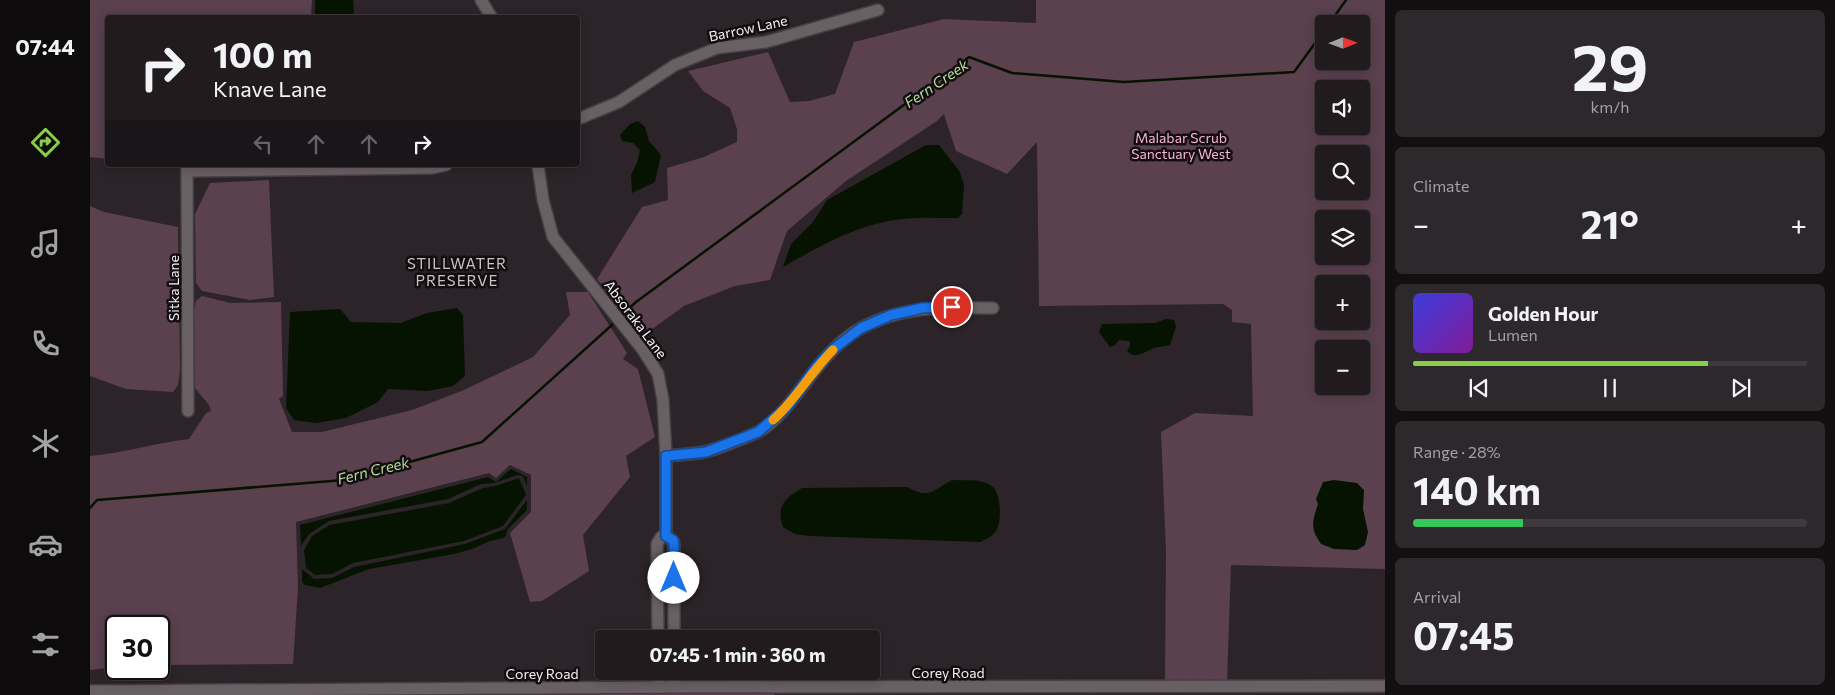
<!DOCTYPE html>
<meta charset="utf-8">
<style>
:root{--surface:#211b1e;--page:#2d282b;--text:#f1f3f6;--muted:#a2a1a4;--line:#3e393c;--accent:#8ace48}
body{margin:0;font-family:Commissioner,sans-serif;background:var(--page);color:var(--text);height:100vh;display:flex;flex-direction:column;font-size:19px;white-space:nowrap}
*{box-sizing:border-box;margin:0}
p{font-size:16px;color:var(--muted)}
.icon{flex:none;width:28px;height:28px;fill:none;stroke:currentColor;stroke-width:2;stroke-linecap:round;stroke-linejoin:round}
.map{position:relative;flex:1;overflow:hidden}
.side{display:flex;flex-direction:column;gap:10px;padding:10px;background:#120f10;width:450px}
.side>*{flex:none}
.banner{position:absolute;left:15px;top:15px;width:475px;height:152px;border-radius:5px;box-shadow:0 2px 12px #0003,0 0 0 1px var(--line);background:#211b1e;color:var(--text);overflow:hidden}
.needle{width:32px;rotate:89deg}
.tools{position:absolute;left:1225px;top:15px;display:grid;gap:10px}
.tools a{display:grid;place-items:center;width:55px;height:55px;border-radius:5px;background:var(--surface);box-shadow:0 2px 12px #0003,0 0 0 1px var(--line);font-size:25px}
.speed{position:absolute;left:15px;top:615px;display:flex;gap:10px;font-size:25px;font-weight:700;text-align:center}
.speed>*{display:grid;place-content:center;width:65px;height:65px;border-radius:50%;background:var(--surface);box-shadow:0 2px 12px #0003,0 0 0 1px var(--line);line-height:1}
.speed .limit{border:2px solid #111;border-radius:8px;background:#fff;color:#111}
.pin{position:absolute;display:grid;place-items:center;width:42px;height:42px;color:#fff;margin:-21px;border:2px solid #fff;border-radius:50%;box-shadow:0 1px 5px #0007}
.me{position:absolute;width:55px;margin:-28px;rotate:0deg;stroke-linejoin:round;filter:drop-shadow(0 0 4px #0008)}
.turn{display:flex;align-items:center;gap:18px;height:105px;padding:0 25px;font-size:22px}
.turn .icon{width:65px;height:65px;stroke-width:2.5}
.turn b{display:block;font-size:35px;line-height:42px}
.lanes{display:flex;align-items:center;height:48px;padding:0 25px;background:#0003;justify-content:center;gap:25px;direction:ltr}
.lanes .off{opacity:.35}
.big{font-size:38px;font-weight:700;line-height:1.1}
.side .card{flex:1;display:flex;flex-direction:column;justify-content:center;gap:8px;min-width:0;padding:0 18px;border-radius:8px;background:var(--page)}
.side .dial{align-items:center;gap:0}
.dial b{font-size:65px;line-height:1}
.song{display:flex;align-items:center;gap:15px}
.cover{width:60px;height:60px;border-radius:8px;background:linear-gradient(135deg,hsl(240 70% 55%),hsl(290 70% 35%))}
.played{height:5px;border-radius:2px;background:linear-gradient(90deg,var(--accent) 75%,var(--line) 75%)}
.keys{display:flex;justify-content:space-around;direction:ltr}
.heat{display:flex;justify-content:space-between;align-items:center;font-size:28px;direction:ltr}
.charge{height:8px;border-radius:4px;background:linear-gradient(90deg,#34c759 28%,var(--line) 0)}
.trip{position:absolute;left:505px;top:630px;width:285px;height:50px;border-radius:5px;background:var(--surface);box-shadow:0 2px 12px #0003,0 0 0 1px var(--line);font-weight:700;line-height:50px;text-align:center}
main{display:flex;flex:1;min-height:0}
.tabs{display:flex;flex-direction:column;width:90px;justify-content:space-around;align-items:center;background:#0d0b0c;color:var(--muted)}
.tabs .icon{width:35px;height:35px}
.tabs .current{color:var(--accent)}
.tabs b{font-size:22px;color:var(--text)}
.map>svg:first-child{display:block}
</style>
<main>
<nav class="tabs">
<b>07:44</b>
<svg class="icon current" aria-label="directions" viewBox="0 0 24 24"><path d="M12 3l9 9-9 9-9-9zM9 14v-3h6M13 9l2 2-2 2"/></svg>
<svg class="icon" aria-label="music" viewBox="0 0 24 24"><path d="M9 18V5l10-2v13"/><circle cx="6" cy="18" r="3"/><circle cx="16" cy="16" r="3"/></svg>
<svg class="icon" aria-label="phone" viewBox="0 0 24 24"><path d="M5 4h4l2 5-3 2q2 4 5 5l2-3 5 2v4C11 20 4 13 5 4z"/></svg>
<svg class="icon" aria-label="climate" viewBox="0 0 24 24"><path d="M12 3v18M4 7l16 10M4 17L20 7"/></svg>
<svg class="icon" aria-label="car" viewBox="0 0 24 24"><path d="M5 17H2v-5l4-1 3-4h7l3 4 3 1v5h-3M9 17h6M6 11h13"/><circle cx="7" cy="17" r="2"/><circle cx="17" cy="17" r="2"/></svg>
<svg class="icon" aria-label="filters" viewBox="0 0 24 24"><path d="M4 7h16M4 17h16"/><circle cx="9" cy="7" r="2"/><circle cx="15" cy="17" r="2"/></svg>
</nav>
<div class="map">
<svg width="1295" height="695" viewBox="0 0 1295 695">
<rect width="100%" height="100%" fill="#2c2428"/>
<g fill="#5b404e" fill-rule="evenodd">
<polygon points="0,0 222,0 221,17 18,18 17,159 0,157"/>
<path d="M 946,0 L 1295,0 L 1295,569 L 1141,565 L 1137,681 L 1075,682 L 1076,550 L 1071,432 L 1105,413 L 1163,416 L 1161,324 L 1142,322 L 1142,310 L 1133,304 L 949,306 L 947,142 L 917,174 L 866,151 L 854,114 L 847,121 L 756,181 L 697,231 L 680,280 L 645,286 L 594,306 L 554,335 L 507,279 L 552,207 L 578,200 L 577,168 L 614,157 L 647,142 L 647,129 L 640,108 L 613,91 L 598,71 L 678,52 L 700,102 L 719,101 L 745,94 L 764,42 L 854,19 L 946,23 ZM 1234,24 L 1271,24 L 1271,61 L 1234,61 ZM 1234,89 L 1271,89 L 1271,126 L 1234,126 ZM 1234,154 L 1271,154 L 1271,191 L 1234,191 ZM 1234,219 L 1271,219 L 1271,256 L 1234,256 ZM 1234,284 L 1271,284 L 1271,321 L 1234,321 ZM 1234,349 L 1271,349 L 1271,386 L 1234,386 Z"/>
<polygon points="179,180 184,297 160,300 112,291 106,283 105,214 120,183"/>
<polygon points="0,206 14,212 88,227 90,370 88,385 83,392 36,389 0,376"/>
<path d="M 476,292 L 498,292 L 537,353 L 533,359 L 548,369 L 565,437 L 536,456 L 540,477 L 493,535 L 499,571 L 452,601 L 440,602 L 420,533 L 441,512 L 441,475 L 420,465 L 406,478 L 399,473 L 206,522 L 208,587 L 203,664 L 69,665 L 69,626 L 26,626 L 26,667 L 0,670 L 0,456 C 33,453 65,443 99,439 L 116,413 L 121,411 L 119,405 L 105,388 L 104,311 L 106,301 L 112,296 L 141,303 L 191,302 L 193,396 L 189,399 L 202,432 L 232,432 L 322,410 L 374,390 L 443,357 L 480,315 Z"/>
<polygon points="683,687 684,695 444,695 445,688"/>
</g>
<g fill="#061300">
<polygon points="225,0 263,0 264,17 225,17"/>
<polygon points="548,121 555,127 559,141 571,155 565,182 542,193 541,175 547,163 550,150 543,143 532,141 530,135 540,124"/>
<path d="M 836,145 L 849,145 L 870,172 L 874,185 L 872,214 L 868,218 C 850,218 831,217 813,219 C 770,223 730,246 693,267 L 701,244 L 723,222 L 737,200 Z"/>
<polygon points="367,308 373,315 375,376 363,386 338,391 298,389 288,402 256,418 226,423 204,420 196,408 200,312 250,309 261,322 311,323 337,313"/>
<path d="M 1076,319 L 1084,320 L 1086,327 L 1080,345 C 1075,346 1069,347 1064,348 C 1054,352 1046,360 1037,351 L 1040,346 L 1040,341 L 1029,340 L 1025,345 L 1020,347 L 1009,332 L 1012,324 L 1065,323 Z"/>
<polygon points="421,469 437,477 437,486 433,476 428,475 404,483 391,484 358,499 239,521 219,534 211,546 210,525 398,477 406,482"/>
<polygon points="429,478 436,495 413,526 374,541 263,563 242,574 225,575 216,568 214,550 222,536 240,525 359,503 393,488 405,486"/>
<path d="M 862,480 C 875,481 893,478 903,487 C 911,494 912,522 906,531 C 902,537 896,539 890,542 L 720,536 L 705,534 L 693,527 C 686,506 694,499 712,488 L 817,487 C 840,499 842,491 862,480 Z"/>
<path d="M 1244,480 L 1267,483 L 1274,490 L 1273,509 L 1278,532 L 1275,545 L 1267,550 L 1244,549 L 1231,544 C 1220,528 1222,522 1228,504 L 1226,499 L 1233,482 Z"/>
<polygon points="437,500 437,510 417,530 416,536 413,538 400,541 382,549 364,554 279,569 230,588 215,585 212,582 212,569 224,579 242,578 264,567 375,544 415,529"/>
</g>
<g fill="none" stroke-linecap="round" stroke-linejoin="round">
<g stroke="#061300" stroke-width="2.5">
<polyline points="1239,24 1256,0"/>
<polyline points="533,314 546,302 879,57 922,73 1034,82 1204,72 1234,31"/>
<polyline points="0,508 7,500 254,480 392,442 523,324"/>
</g>
<defs>
<g id="minor">
<polyline points="391,0 402,18"/>
<polyline points="488,119 529,102 585,65 627,48 676,42 788,10"/>
<polyline points="97,165 98,411"/>
<polyline points="448,165 453,200 463,237 553,350 568,374 573,400 576,456 576,535"/>
<polyline points="97,171 342,168 356,165"/>
<path d="M 576,456 C 589,455 602,454 614,452 C 625,450 657,437 668,432 C 686,422 701,402 713,386 C 728,366 744,345 766,331 C 809,305 854,307 903,308"/>
<polyline points="576,535 583,541 584,545 584,639"/>
<polyline points="568,639 567,544 571,537 576,535"/>
<polyline points="569,671 569,687"/>
<polyline points="584,671 584,687"/>
<polyline points="0,691 584,687 1295,686"/>
</g>
</defs>
<use href="#minor" stroke="#463f42" stroke-width="14"/>
<use href="#minor" stroke="#696064" stroke-width="11"/>
</g>
<g fill="none" stroke-linecap="round" stroke-linejoin="round">
<defs>
<polyline id="route" points="584,578 584,544 583,540 576,536 576,456 616,452 668,432 697,407 727,366 742,350 771,328 801,315 819,311 832,308 862,307"/>
</defs>
<use href="#route" stroke="#114b97" stroke-width="12"/>
<use href="#route" stroke="#1a73e8" stroke-width="9"/>
<path stroke="#f59e0b" stroke-width="9" d="M 683,420 C 706,399 721,372 743,350"/>
</g>
<g text-anchor="middle" dominant-baseline="central" stroke-width="5" stroke-linejoin="round" paint-order="stroke">
<g font-size="14" fill="#f6f0f3" stroke="#120e10">
<text transform="translate(658 28) rotate(-12)">Barrow Lane</text>
<text transform="translate(83 288) rotate(-90)">Sitka Lane</text>
<text transform="translate(546 319) rotate(53)">Absoraka Lane</text>
<text x="858" y="672">Corey Road</text>
<text x="452" y="673">Corey Road</text>
</g>
<g font-size="14" fill="#f9b2d7" stroke="#120e10">
<text x="1091" y="137">Malabar Scrub<tspan x="1091" dy="16">Sanctuary West</tspan></text>
</g>
<g font-size="15" font-style="italic" fill="#b6db9b" stroke="#120e10">
<text transform="translate(846 83) rotate(-34)">Fern Creek</text>
<text transform="translate(283 470) rotate(-14)">Fern Creek</text>
</g>
<g font-size="15" letter-spacing="1" fill="#ccc1c6" stroke="#120e10">
<text x="367" y="263">STILLWATER<tspan x="367" dy="17">PRESERVE</tspan></text>
</g>
</g>
</svg>
<div class="tools">
<a><svg class="needle" viewBox="-14 -14 28 28"><path d="M0-13l5 13h-10z" fill="#e53935"/><path d="M0 13l5-13h-10z" fill="#a2a1a4"/></svg></a>
<a><svg class="icon" aria-label="sound" viewBox="0 0 24 24"><path d="M4 9h4l5-4v14l-5-4H4zM17 9q2 3 0 6"/></svg></a>
<a><svg class="icon" aria-label="search" viewBox="0 0 24 24"><circle cx="10" cy="10" r="6"/><path d="M15 15l6 6"/></svg></a>
<a><svg class="icon" aria-label="layers" viewBox="0 0 24 24"><path d="M12 4l9 5-9 5-9-5zM3 14l9 5 9-5"/></svg></a>
<a>+</a>
<a>−</a>
</div>
<div class="speed"><div class="limit">30</div></div>
<div class="pin" style="left:862px;top:307px;background:#d93025"><svg class="icon" aria-label="arrive" viewBox="0 0 24 24"><path d="M6 21V4h12l-3 4 3 4H6"/></svg></div>
<svg class="me" style="left:584px;top:578px" viewBox="-20 -20 40 40"><circle r="19" fill="#fff"/><path d="M0-13L10 11 0 6-10 11z" fill="#1a73e8"/></svg>
<div class="trip">07:45 · 1 min · 360 m</div>
<div class="banner">
<div class="turn"><svg class="icon" aria-label="right" viewBox="0 0 24 24"><path d="M7 20v-9h11M14 6l5 5-5 5"/></svg><div><b>100 m</b>Knave Lane</div></div>
<div class="lanes"><svg class="icon off" aria-label="left" viewBox="0 0 24 24"><path d="M17 20v-9H6M10 6l-5 5 5 5"/></svg><svg class="icon off" aria-label="ahead" viewBox="0 0 24 24"><path d="M12 20V5M6 11l6-6 6 6"/></svg><svg class="icon off" aria-label="ahead" viewBox="0 0 24 24"><path d="M12 20V5M6 11l6-6 6 6"/></svg><svg class="icon" aria-label="right" viewBox="0 0 24 24"><path d="M7 20v-9h11M14 6l5 5-5 5"/></svg></div>
</div>
</div>
<section class="side">
<div class="card dial"><b>29</b><p>km/h</p></div>
<div class="card"><p>Climate</p>
<div class="heat"><a>−</a><b class="big">21°</b><a>+</a></div>
</div>
<div class="card">
<div class="song"><i class="cover"></i><div><b>Golden Hour</b><p>Lumen</p></div></div>
<div class="played"></div>
<div class="keys"><svg class="icon" aria-label="previous" viewBox="0 0 24 24"><path d="M18 5L8 12l10 7zM5 5v14"/></svg><svg class="icon" aria-label="pause" viewBox="0 0 24 24"><path d="M8 5v14M16 5v14"/></svg><svg class="icon" aria-label="next" viewBox="0 0 24 24"><path d="M6 5l10 7-10 7zM19 5v14"/></svg></div>
</div>
<div class="card"><p>Range · 28%</p><b class="big">140 km</b><div class="charge"></div></div>
<div class="card"><p>Arrival</p><b class="big">07:45</b></div>
</section>
</main>
